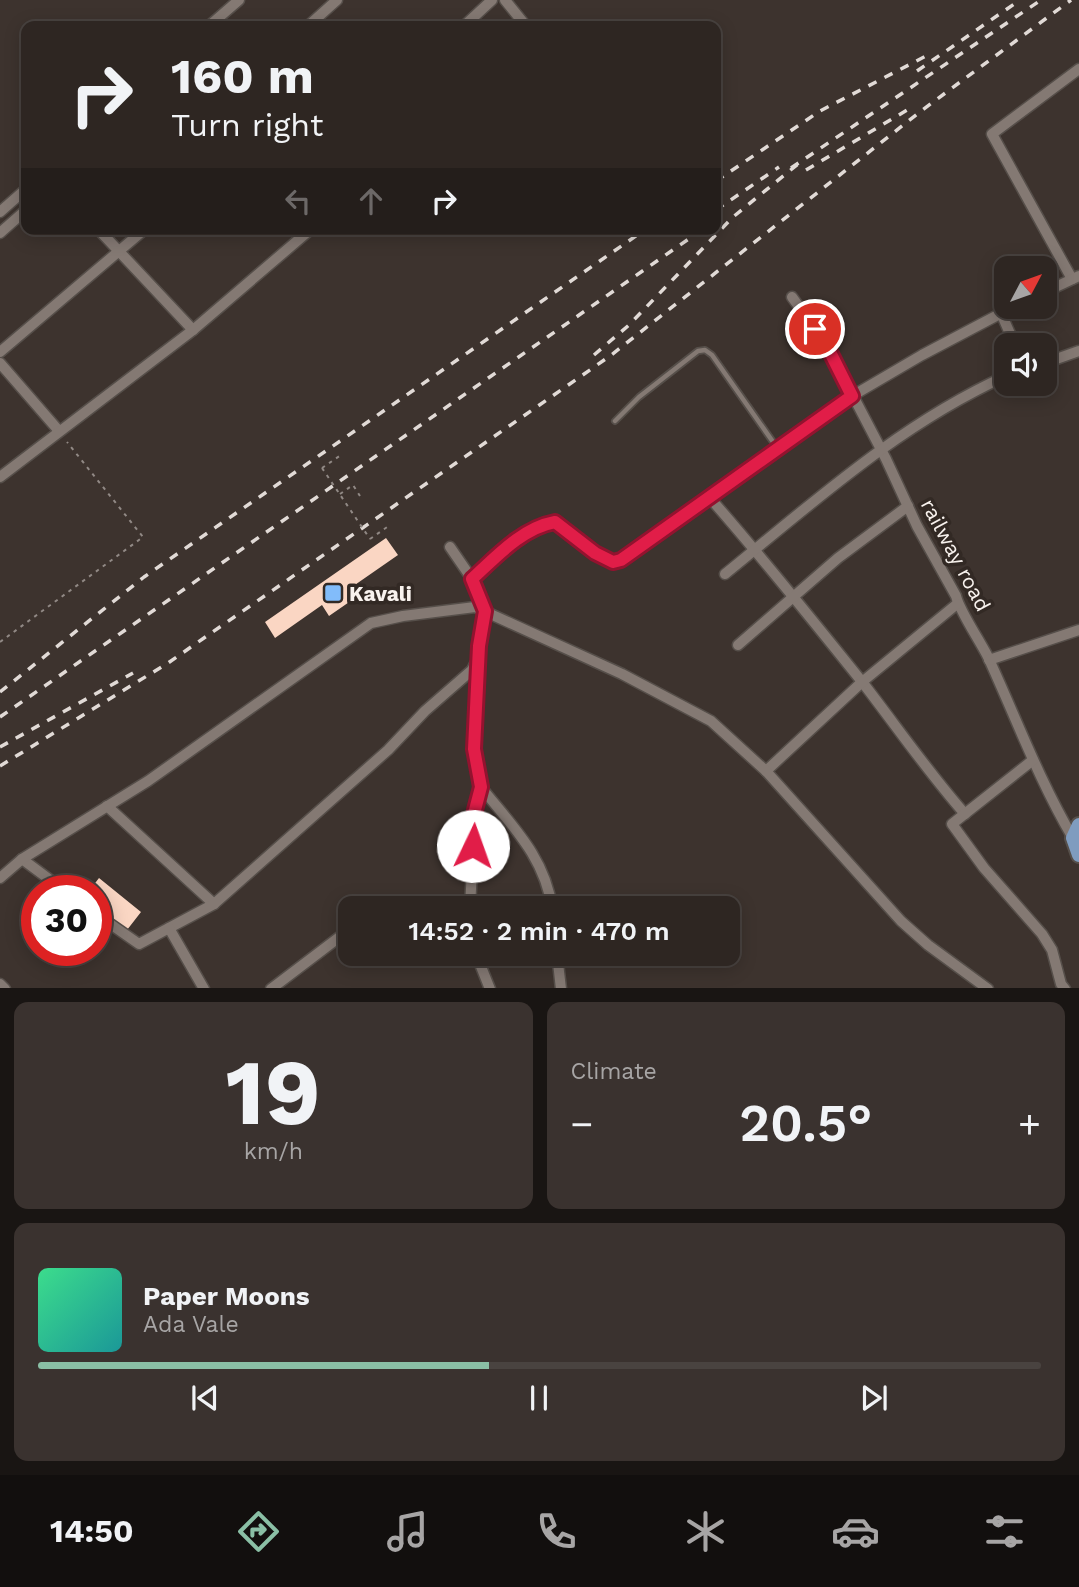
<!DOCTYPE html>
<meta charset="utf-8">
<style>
:root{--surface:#2e2622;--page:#3a322f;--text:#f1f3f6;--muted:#a7a5a5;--line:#494340;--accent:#8abfa5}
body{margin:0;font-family:"Work Sans",sans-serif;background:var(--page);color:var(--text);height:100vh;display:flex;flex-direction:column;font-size:26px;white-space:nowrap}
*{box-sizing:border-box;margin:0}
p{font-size:23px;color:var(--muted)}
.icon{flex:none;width:38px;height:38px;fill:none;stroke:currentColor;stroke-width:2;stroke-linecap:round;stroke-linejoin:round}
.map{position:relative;height:988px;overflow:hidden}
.details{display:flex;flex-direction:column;gap:14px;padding:14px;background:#191513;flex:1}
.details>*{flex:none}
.guide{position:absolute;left:21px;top:21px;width:700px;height:214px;border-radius:14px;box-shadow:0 4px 18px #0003,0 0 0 2px var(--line);background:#2e2622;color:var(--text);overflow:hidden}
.needle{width:46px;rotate:49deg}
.buttons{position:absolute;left:994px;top:256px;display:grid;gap:14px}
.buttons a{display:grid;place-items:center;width:63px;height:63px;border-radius:14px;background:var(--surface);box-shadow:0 4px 18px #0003,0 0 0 2px var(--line);font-size:35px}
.speed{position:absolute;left:21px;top:875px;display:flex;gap:14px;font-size:35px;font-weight:700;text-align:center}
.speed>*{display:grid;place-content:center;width:91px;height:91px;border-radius:50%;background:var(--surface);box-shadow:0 4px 18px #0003,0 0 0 2px var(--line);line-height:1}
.speed .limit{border:10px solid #d22;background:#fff;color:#111}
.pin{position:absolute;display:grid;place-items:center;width:60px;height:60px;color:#fff;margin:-30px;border:4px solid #fff;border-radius:50%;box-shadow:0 2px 7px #0007}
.me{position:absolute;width:77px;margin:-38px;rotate:3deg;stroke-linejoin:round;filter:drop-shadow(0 0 5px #0008)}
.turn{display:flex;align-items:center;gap:24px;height:147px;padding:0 35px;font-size:32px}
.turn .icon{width:91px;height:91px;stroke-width:2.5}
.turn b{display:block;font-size:49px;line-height:60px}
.lanes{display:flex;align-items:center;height:66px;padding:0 35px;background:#0003;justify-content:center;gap:35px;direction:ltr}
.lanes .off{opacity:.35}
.big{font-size:52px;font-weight:600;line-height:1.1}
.details .card{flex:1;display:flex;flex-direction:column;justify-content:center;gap:10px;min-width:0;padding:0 24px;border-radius:14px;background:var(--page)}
.details .dial{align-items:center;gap:0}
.dial b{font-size:91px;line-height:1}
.song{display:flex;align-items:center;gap:21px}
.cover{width:84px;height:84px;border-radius:10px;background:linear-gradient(135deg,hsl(150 70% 55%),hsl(180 70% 35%))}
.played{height:7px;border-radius:4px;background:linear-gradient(90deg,var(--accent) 45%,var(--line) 45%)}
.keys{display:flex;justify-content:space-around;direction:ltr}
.heat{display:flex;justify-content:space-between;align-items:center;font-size:38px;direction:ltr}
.details .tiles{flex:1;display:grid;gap:14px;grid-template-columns:1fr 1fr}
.card:last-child{grid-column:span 2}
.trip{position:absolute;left:338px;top:896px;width:402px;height:70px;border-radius:14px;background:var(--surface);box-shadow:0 4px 18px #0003,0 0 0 2px var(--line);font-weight:600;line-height:70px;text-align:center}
.tab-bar{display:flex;height:112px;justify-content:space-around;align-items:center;background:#120f0e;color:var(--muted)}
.tab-bar .icon{width:49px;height:49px}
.tab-bar .selected{color:var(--accent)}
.tab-bar b{font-size:32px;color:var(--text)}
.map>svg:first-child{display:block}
</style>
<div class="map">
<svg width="1079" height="989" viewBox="0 0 1079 989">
<rect width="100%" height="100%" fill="#3d332e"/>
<g fill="#fad6c3">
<polygon points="386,538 398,555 349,589 355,598 329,616 322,605 275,638 265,622"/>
<polygon points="99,878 141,912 127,930 96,907 96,891 89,891"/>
</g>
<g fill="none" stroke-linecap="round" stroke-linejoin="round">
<defs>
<polyline id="lane" points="615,421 639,397 698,351 705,350 712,355 778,449"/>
<g id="street">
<polyline points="505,0 526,26"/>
<polyline points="209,26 239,0"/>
<polyline points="308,26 337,0"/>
<polyline points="464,26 492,0"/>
<polyline points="0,212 26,189"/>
<polyline points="98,229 193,330"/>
<polyline points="0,233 26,210"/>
<polyline points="1072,279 992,134 1079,69"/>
<polyline points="1045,292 1079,276"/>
<path d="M 792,297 L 826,344 L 886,459 L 917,526 L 956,596 C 959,610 980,641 988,657 C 1016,718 1039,780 1073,838"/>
<polyline points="1001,313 1015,345"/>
<polyline points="0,352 145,229"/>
<polyline points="0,363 59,431"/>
<polyline points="1045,363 1079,351"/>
<polyline points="0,477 193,330 311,229"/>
<path d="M 710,498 C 763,558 813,621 863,683 C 897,727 928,772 965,814"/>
<path d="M 725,574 C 815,501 900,424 1006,376"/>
<path d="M 472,579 C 496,558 522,527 555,522 L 595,553 L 613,562 L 621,560 L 852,396 L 922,355 L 1015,306"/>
<polyline points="738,645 838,558 908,506"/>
<polyline points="989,660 1079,630"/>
<polyline points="1033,760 952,824 984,868 1042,934 1052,950 1061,984 1065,989"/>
<polyline points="766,771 862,682 957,604"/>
<path d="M 481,787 C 512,826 545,857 552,908"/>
<polyline points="107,806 214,904"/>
<polyline points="22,859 65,891"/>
<polyline points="0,878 22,859 148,781 371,623 403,616 475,607 622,674 711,721 766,771 901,921 928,945 988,989"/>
<polyline points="470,908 475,810 481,787 474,749 479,659"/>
<polyline points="96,914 139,944 214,904 388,750 425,711 472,670 477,660 485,611 472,579 450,547"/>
<polyline points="169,928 204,989"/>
<polyline points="476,954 490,989"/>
<polyline points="557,954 561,989"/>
<polyline points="0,984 5,989"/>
<polyline points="271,989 350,929"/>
</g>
<polyline id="primary" points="1079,825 1073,838 1079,855"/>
</defs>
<use href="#lane" stroke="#564f4a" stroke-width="8"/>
<use href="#street" stroke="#564f4a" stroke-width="13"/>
<use href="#primary" stroke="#564f4a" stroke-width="18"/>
<g stroke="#918985" stroke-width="2" stroke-dasharray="3.5 5" stroke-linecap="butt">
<polyline points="322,468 341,455"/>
<polyline points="340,494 353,485 360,496"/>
<polyline points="370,539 390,525"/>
<polyline points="0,642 143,537 67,442"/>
</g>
<use href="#lane" stroke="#847973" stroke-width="4.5"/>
<use href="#street" stroke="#847973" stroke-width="10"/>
<use href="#primary" stroke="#7f9cbf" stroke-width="14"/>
<g stroke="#e1dad6" stroke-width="3.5" stroke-dasharray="9 9" stroke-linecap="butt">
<polyline points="917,71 1020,0"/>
<polyline points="791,168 1041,0"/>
<polyline points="806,170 914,106"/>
<polyline points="716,181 820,111 926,56"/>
<polyline points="716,210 779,167"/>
<polyline points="594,355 629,325 733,217 798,164"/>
<polyline points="0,692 144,577 646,229"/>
<polyline points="0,717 703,229"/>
<polyline points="0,747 133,673"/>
<polyline points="0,766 168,663 610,356 921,111 1071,0"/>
</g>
<polyline stroke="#918985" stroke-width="2" stroke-dasharray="3.5 5" stroke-linecap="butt" points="322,468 370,539"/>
</g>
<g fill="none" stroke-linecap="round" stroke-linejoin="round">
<defs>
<path id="route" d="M 473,846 L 475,810 L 481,787 L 474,749 L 479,646 L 485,611 L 472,579 C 496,557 522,528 555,522 L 595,553 L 613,562 L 621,560 L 852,396 L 826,344 L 815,329"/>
</defs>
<use href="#route" stroke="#92132f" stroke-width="18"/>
<use href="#route" stroke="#e11d48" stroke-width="12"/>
</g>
<rect fill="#82bcfa" stroke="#322924" stroke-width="2.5" x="324" y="584" width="18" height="18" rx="3.5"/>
<g text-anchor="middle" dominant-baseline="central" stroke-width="7" stroke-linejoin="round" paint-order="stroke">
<g font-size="21" fill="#f8f2ee" stroke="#322924">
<text transform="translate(956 555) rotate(62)">railway road</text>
</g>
<g font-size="21" font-weight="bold" fill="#f8f2ee" stroke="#322924" text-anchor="start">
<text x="349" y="593">Kavali</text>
</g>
</g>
</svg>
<div class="buttons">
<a><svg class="needle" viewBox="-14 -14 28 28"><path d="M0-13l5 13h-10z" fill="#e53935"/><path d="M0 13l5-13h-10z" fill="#a7a5a5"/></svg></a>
<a><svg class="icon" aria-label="sound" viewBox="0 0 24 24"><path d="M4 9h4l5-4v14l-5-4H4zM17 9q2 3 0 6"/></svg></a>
</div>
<div class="speed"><div class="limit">30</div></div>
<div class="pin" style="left:815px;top:329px;background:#d93025"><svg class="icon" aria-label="arrive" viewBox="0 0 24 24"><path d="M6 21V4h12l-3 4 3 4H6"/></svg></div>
<svg class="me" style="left:473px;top:846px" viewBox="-20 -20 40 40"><circle r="19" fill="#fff"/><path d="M0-13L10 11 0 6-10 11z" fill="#e11d48"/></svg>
<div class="trip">14:52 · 2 min · 470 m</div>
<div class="guide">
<div class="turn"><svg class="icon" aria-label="right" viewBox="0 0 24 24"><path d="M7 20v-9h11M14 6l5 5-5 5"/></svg><div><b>160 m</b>Turn right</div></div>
<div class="lanes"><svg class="icon off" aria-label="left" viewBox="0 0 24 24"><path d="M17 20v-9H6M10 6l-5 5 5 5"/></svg><svg class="icon off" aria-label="ahead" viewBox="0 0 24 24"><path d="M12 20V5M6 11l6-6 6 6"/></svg><svg class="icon" aria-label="right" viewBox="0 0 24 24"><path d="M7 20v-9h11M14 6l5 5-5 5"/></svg></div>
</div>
</div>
<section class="details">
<div class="tiles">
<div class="card dial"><b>19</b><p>km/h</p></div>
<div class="card"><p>Climate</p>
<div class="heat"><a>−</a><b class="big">20.5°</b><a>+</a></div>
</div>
<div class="card">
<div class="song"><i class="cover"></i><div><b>Paper Moons</b><p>Ada Vale</p></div></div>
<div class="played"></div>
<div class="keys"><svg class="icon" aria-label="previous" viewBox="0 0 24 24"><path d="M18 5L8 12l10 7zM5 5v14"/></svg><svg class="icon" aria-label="pause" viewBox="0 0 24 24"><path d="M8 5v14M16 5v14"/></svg><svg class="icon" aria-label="next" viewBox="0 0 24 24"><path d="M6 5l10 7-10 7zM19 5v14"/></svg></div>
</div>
</div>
</section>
<nav class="tab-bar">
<b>14:50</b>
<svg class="icon selected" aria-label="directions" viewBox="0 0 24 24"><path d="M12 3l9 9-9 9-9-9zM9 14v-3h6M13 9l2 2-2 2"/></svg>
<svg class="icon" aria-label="music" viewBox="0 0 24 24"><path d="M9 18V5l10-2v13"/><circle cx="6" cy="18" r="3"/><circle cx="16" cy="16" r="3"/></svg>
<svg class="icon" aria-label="phone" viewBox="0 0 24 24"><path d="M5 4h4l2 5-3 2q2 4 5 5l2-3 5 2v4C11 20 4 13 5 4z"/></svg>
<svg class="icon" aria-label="climate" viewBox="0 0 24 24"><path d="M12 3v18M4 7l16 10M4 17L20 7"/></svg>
<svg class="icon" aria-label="car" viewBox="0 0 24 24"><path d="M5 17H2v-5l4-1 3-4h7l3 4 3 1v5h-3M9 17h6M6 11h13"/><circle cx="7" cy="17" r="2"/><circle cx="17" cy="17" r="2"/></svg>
<svg class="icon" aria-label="filters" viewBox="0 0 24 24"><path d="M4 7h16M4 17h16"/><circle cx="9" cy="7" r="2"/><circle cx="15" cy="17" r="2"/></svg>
</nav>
